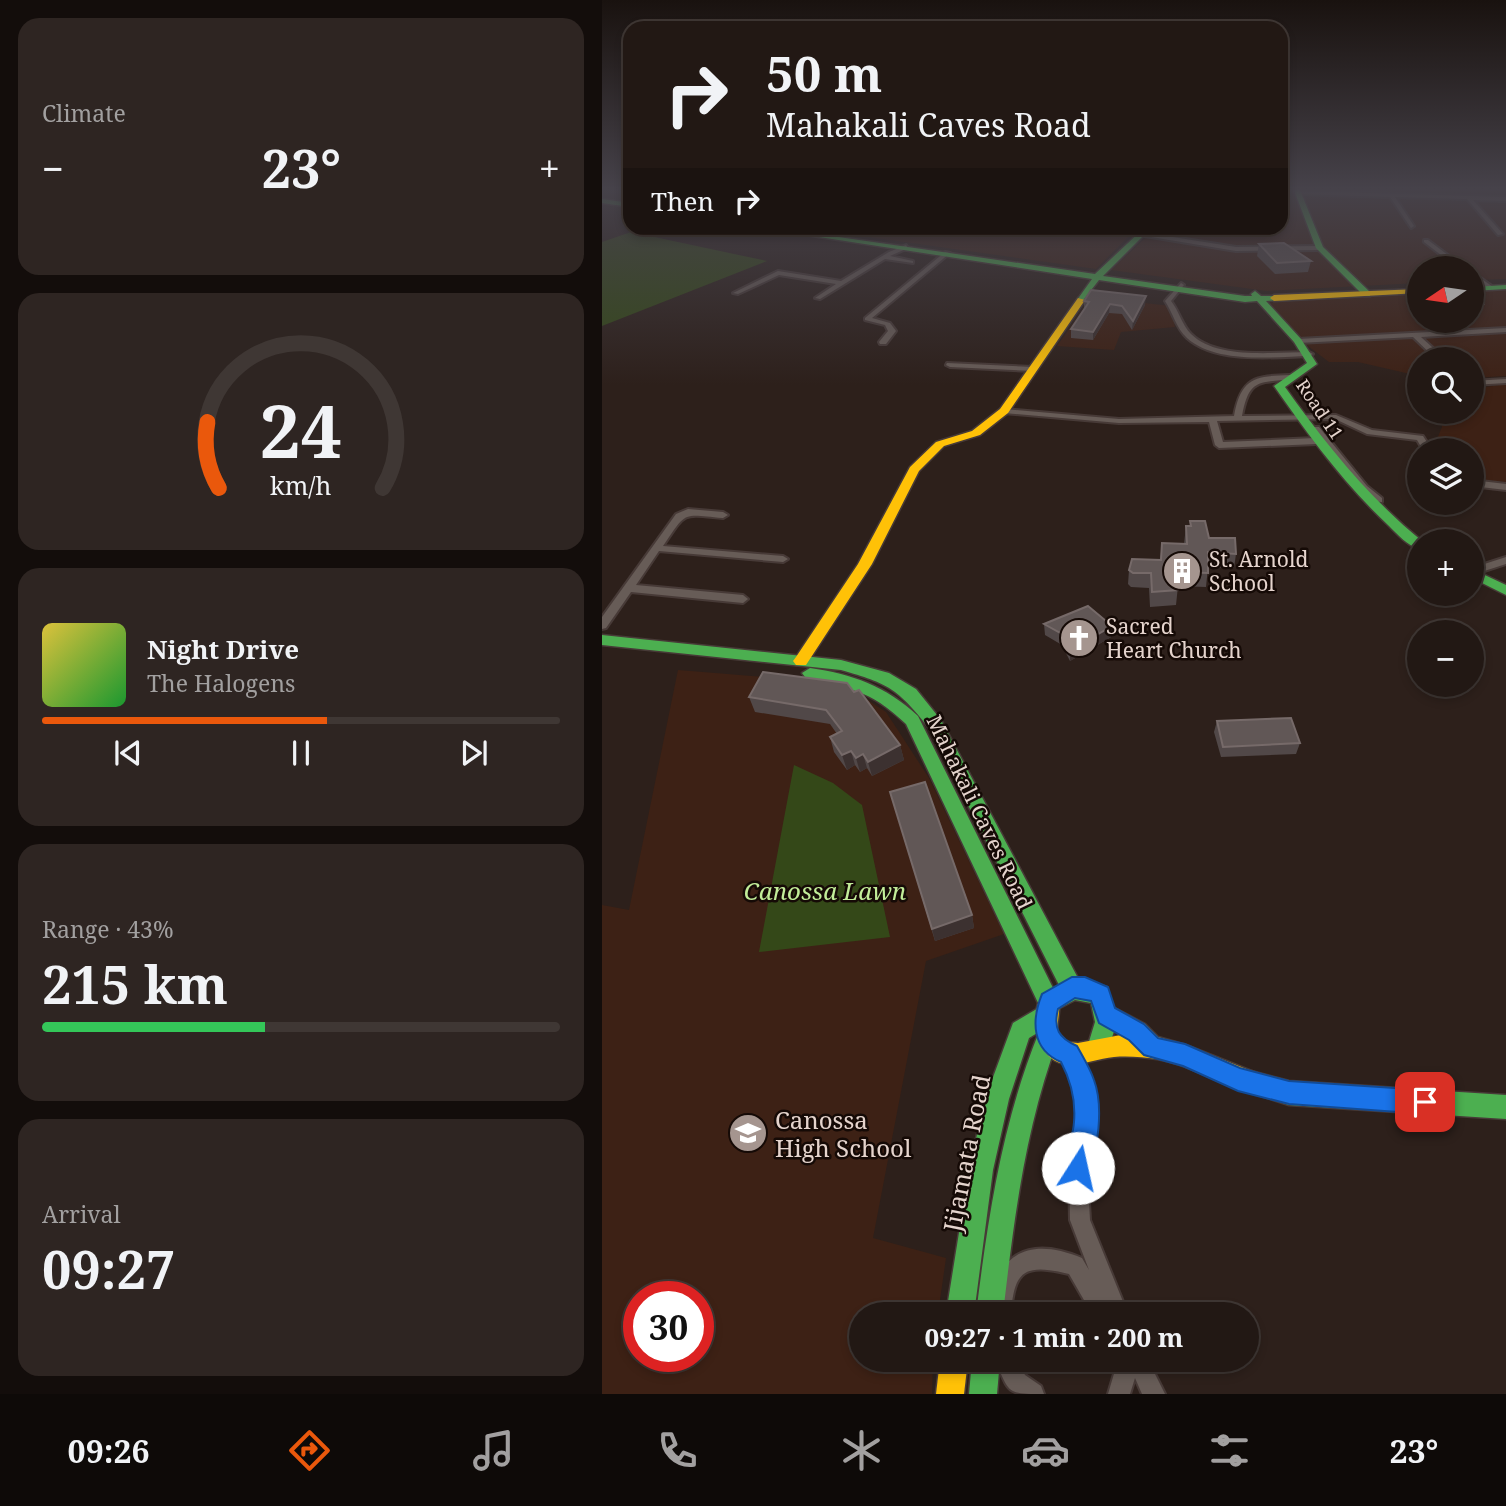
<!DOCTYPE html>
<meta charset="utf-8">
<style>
:root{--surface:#221814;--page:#2e2522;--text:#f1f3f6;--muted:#a2a0a0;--line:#3f3734;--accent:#ea580c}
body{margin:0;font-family:"Noto Serif",serif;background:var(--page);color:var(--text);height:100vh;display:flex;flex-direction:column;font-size:26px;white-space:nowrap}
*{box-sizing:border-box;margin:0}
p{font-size:23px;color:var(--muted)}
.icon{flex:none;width:38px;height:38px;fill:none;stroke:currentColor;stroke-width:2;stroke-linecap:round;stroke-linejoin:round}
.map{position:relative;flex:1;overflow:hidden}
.side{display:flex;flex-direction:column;gap:18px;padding:18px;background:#130d0b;width:602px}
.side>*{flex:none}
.banner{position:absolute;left:21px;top:21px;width:665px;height:214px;border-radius:21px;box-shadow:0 4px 10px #0003,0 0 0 2px var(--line);background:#221814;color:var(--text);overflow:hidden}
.needle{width:46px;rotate:257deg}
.buttons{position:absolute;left:805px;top:256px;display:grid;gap:14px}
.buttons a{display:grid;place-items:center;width:77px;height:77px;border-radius:50%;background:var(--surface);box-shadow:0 4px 10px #0003,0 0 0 2px var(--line);font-size:35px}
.speed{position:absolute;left:21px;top:1281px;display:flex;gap:14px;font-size:35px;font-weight:700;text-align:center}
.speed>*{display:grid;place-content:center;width:91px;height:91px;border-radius:50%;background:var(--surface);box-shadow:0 4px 10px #0003,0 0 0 2px var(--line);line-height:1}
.speed .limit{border:10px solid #d22;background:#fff;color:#111}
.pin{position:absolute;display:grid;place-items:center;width:60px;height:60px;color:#fff;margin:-30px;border-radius:14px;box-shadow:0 4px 10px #0006}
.me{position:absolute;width:77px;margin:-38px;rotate:10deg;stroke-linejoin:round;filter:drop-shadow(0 0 5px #0008)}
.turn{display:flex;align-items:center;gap:24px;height:147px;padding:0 28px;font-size:32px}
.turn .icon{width:91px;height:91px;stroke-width:2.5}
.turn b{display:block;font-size:49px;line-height:60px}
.then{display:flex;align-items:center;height:66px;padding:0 28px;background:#0003;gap:14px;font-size:26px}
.big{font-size:52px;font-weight:700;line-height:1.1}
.side .widget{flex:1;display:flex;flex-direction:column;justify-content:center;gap:10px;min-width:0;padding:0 24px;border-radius:21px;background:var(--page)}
.side .dial{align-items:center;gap:0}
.dial svg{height:182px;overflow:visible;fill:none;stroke:var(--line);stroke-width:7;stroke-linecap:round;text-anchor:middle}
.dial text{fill:var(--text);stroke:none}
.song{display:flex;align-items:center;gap:21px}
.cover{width:84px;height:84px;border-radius:10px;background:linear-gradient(135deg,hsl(50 70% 55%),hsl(130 70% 35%))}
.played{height:7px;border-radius:4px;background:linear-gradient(90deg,var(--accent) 55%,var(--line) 55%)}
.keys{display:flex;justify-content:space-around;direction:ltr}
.heat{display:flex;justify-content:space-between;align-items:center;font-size:38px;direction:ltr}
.charge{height:10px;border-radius:5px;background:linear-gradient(90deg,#34c759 43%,var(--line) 0)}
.trip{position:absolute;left:247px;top:1302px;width:410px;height:70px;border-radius:35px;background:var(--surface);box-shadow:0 4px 10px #0003,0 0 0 2px var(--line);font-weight:700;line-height:70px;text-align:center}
.menu{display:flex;height:112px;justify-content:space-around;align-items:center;background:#0e0a08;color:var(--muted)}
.menu .icon{width:49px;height:49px}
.menu .active{color:var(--accent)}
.menu b{font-size:32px;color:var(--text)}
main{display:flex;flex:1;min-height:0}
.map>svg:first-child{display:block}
</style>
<main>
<section class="side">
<div class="widget"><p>Climate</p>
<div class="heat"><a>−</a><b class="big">23°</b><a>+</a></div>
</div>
<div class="widget dial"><svg viewBox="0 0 100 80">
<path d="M14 69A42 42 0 1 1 86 69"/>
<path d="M14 69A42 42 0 0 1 9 40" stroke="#ea580c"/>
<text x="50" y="56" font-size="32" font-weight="700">24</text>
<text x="50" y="72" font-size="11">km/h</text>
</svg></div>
<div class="widget">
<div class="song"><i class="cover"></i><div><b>Night Drive</b><p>The Halogens</p></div></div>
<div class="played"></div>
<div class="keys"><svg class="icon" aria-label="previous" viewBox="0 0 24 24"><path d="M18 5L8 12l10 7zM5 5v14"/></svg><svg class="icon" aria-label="pause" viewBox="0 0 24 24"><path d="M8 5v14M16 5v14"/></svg><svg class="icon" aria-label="next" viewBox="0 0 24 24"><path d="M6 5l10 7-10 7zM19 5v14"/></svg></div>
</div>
<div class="widget"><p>Range · 43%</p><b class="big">215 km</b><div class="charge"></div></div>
<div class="widget"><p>Arrival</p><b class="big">09:27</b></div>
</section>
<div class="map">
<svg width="904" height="1394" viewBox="0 0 904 1394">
<rect width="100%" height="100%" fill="#2d201b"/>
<g fill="#3d2115" fill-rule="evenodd">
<polygon points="679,190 904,190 904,279 870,280 870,268 817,268 817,283 665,291 509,270 554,228 679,228"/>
<polygon points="203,228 535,228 494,269"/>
<polygon points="904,290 904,376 870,378 870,359 817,359 817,376 756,362 727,362 698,340 663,303 817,293 817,320 870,320 870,291"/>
<polygon points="490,297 569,306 573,327 519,332 512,350 455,346"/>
<polygon points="904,384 904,482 870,479 870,450 837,450 835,439 840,427 840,411 870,411 870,389"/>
<path d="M 76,670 L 201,680 L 255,693 L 284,712 L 327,778 L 402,934 L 324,961 L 271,1238 L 344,1258 L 336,1314 L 259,1314 L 259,1360 L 331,1360 L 330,1394 L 0,1394 L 0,905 L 27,910 ZM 37,1297 L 96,1297 L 96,1356 L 37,1356 Z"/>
</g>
<g fill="#344818">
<polygon points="29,232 165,261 0,326 0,242"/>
<polygon points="192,765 231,783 260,805 288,937 157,952"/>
</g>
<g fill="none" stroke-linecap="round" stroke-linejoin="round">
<defs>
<g id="street">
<polygon points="696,191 904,197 904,201 871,200 901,234 896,235 865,199 793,197 812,226 809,228 788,197 694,194"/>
<polygon points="539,232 634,247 718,246 721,248 718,250 634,251 537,235"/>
<polygon points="822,240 826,240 863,268 856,268 822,242"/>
<polygon points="304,245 306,248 288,256 311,261 311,263 283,259 218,299 213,298 234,284 177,275 136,294 131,293 176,271 239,281 287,252"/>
<polygon points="343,252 348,253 270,318 288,323 294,331 284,344 278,344 277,342 286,331 283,325 263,320 263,318"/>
<polygon points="870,272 891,287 891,289 887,289 870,277"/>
<path d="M 579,283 L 582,285 L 569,301 C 577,311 580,325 589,334 C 615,360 673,352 707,352 L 711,354 L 707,356 C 671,357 614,364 585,338 C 574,328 571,313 563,301 Z"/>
<polygon points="904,328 904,332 819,337 843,359 834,359 811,337 696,343 692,341 696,339"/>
<polygon points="345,363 431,367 435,369 431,371 348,367 344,365"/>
<path d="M 688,375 L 692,377 L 691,379 C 657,383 647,378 640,416 L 734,415 L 770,430 L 821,436 L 830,450 L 821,450 L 815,440 L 765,434 L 733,419 L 615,421 L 621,442 L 714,438 L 718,441 L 714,444 L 617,448 L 613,445 L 607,422 L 517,423 L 402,413 L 398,411 L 402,409 L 517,419 L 632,416 C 639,378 652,376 688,375 Z"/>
<polygon points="904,379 904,383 870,385 870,381"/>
<path d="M 711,427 L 717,427 L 765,486 L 780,498 L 780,502 C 761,503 724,446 711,431 Z"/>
<polygon points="870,480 904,484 904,490 870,486"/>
<path d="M 86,509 L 121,512 L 126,515 L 121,518 C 79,514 85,511 61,546 L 181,556 L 186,559 L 181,562 L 57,551 L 34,585 L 141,595 L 146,599 L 141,603 L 29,592 L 4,628 L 0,629 L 0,617 L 74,514 Z"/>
<polygon points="904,557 904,564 870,575 870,568"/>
<path d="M 467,1045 L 473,1048 L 491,1083 L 493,1122 L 485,1168 L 488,1220 L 526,1314 L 490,1314 L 467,1274 C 423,1263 412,1270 409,1314 L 389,1314 C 391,1255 425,1235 480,1258 L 487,1270 L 468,1220 L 467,1168 L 475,1122 L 473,1084 L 458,1054 L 461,1048 Z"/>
<path d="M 393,1360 L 415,1360 L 423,1375 L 439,1386 L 442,1394 C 404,1394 408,1394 393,1360 Z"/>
<polygon points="513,1360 546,1360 563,1394 540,1394 533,1378 528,1394 506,1394 514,1367"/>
</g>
<g id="fast">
<polygon points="692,190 698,190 721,247 768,292 768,296 762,296 714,248"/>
<polygon points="0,199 28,203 28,207 0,203"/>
<path d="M 159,228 L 174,228 L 493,274 L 542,228 L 549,228 L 501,276 L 643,296 L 650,296 L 649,294 L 653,291 L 659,296 L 675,296 L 675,300 L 664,301 L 699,339 L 715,364 L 683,387 C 723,443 766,497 820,541 L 817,541 L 817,549 C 806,546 795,534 787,526 C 742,484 707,436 672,386 L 705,363 L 692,342 L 655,301 L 643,302 L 497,280 L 479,303 L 475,300 L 490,279 Z"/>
<polygon points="904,285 904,289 870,291 870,287"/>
<polygon points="870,569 904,585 904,595 870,578"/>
<path d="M 0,635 L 239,660 L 287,673 L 314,689 L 339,720 L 477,980 L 505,987 L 515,1022 L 504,1056 L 496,1059 L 488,1056 L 485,1048 L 493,1022 L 489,1003 L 473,1000 L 452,1011 L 454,1016 L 447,1026 L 454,1029 L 457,1037 C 423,1127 412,1219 401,1314 L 374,1314 C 386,1217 400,1123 437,1032 L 427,1038 L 407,1099 L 391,1170 L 372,1314 L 344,1314 L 367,1170 L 383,1099 L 411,1023 L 438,1007 L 304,724 C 266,688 249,690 203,677 L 200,673 L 208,668 C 250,674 284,686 316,716 L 451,988 L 457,985 L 327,728 C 295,688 287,684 239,670 L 0,645 Z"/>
<polygon points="649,1071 687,1081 904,1095 904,1119 687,1105 641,1090 638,1082 641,1074"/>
<polygon points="370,1360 398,1360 395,1394 367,1394"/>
</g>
<g id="slow">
<polygon points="817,289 817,293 672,301 668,298 672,295"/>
<polygon points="476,298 483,300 406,413 378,435 342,446 317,471 270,564 204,665 194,665 191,661 194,657 256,564 308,467 334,442 370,431 398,409"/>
<path d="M 447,991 L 455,995 L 458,1002 L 455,1031 L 465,1042 L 476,1043 L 519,1035 L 497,1023 L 494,1015 L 497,1007 L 505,1004 L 543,1024 L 556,1037 L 584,1045 L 657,1074 L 660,1082 L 657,1090 L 649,1093 L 641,1091 C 612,1081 585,1064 555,1059 C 541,1057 526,1056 512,1057 C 484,1060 453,1079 437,1041 C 430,1026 433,1010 439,995 Z"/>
<polygon points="338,1360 366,1360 362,1394 334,1394"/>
</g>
</defs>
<use href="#street" stroke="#473a37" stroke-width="4"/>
<use href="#fast" stroke="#473a37" stroke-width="3"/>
<use href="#slow" stroke="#473a37" stroke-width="3"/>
<use href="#street" fill="#675c57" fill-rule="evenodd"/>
<use href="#fast" fill="#4caf50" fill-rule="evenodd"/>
<use href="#slow" fill="#ffc107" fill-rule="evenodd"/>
</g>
<g fill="#514848">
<polygon points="657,244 709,261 706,272 673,274 655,256"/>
<polygon points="817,291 817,307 813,303"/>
<polygon points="482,301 543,305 530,330 520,314 507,313 491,340 469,338 469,329 482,310"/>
<polygon points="588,521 607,538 634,554 632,568 606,567 604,587 576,586 574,605 548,607 547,588 529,587 526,584 527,570 558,560 560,543 582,544 584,526 588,526"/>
<polygon points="442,624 509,637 468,661 460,645 443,635"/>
<polygon points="161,672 298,745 302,760 270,776 265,768 258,772 253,765 245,770 232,752 228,737 235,734 228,724 153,712 147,697"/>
<polygon points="615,721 698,743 694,754 619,757 612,732"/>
<polygon points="288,792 370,915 372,928 333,941"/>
</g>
<g fill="#3c3130">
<polygon points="544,296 543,305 530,330 531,321"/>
<polygon points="508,304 507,313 491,340 491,332"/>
<polygon points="881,304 877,316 870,318 870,307"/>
<polygon points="846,320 860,320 845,324"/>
<polygon points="510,626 509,637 468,661 468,650"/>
<polygon points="298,745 302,760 270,776 266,762"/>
<polygon points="249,751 253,765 245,770 240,755"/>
<polygon points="261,754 265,768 258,772 254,758"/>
<polygon points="370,915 372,928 333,941 330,929"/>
</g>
<g fill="#615756" stroke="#766a69" stroke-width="2">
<polygon points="682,243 709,261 675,263 657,244"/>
<polygon points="489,290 544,296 531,321 520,306 508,304 491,332 469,329 487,302 482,301"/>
<polygon points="870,295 881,304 870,307"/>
<polygon points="588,521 603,521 607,538 633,538 634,554 606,552 606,573 575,572 576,590 550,592 549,573 531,573 527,570 530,559 559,560 560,543 585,544 584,526 589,526"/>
<polygon points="486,606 510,626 468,650 460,634 442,624"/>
<polygon points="161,672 245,683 252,692 257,690 298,745 266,762 261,754 254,758 249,751 240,755 228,737 240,731 224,710 147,697"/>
<polygon points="689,718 698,743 621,747 615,721"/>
<polygon points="323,782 370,915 330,929 288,792"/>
</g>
<linearGradient id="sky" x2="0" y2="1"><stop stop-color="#19120f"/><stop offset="0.49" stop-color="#46424a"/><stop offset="1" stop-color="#46424a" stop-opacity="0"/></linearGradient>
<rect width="904" height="385" fill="url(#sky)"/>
<path fill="#1a73e8" stroke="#114b97" stroke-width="2" d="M 470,977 L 483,977 L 506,987 L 513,1008 L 542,1024 L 556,1038 L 583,1044 L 638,1068 L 687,1081 L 823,1090 L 831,1094 L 834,1102 L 831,1110 L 823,1114 L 687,1104 L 636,1091 L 581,1066 L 542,1055 L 527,1040 L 497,1023 L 489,1001 L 473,998 L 456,1009 C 451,1029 457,1038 475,1046 C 481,1057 488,1068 492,1080 C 502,1107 496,1151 485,1177 L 476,1180 L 467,1177 C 460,1159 471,1140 472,1122 C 474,1099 469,1081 459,1062 C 430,1050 429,1021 440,994 Z"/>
<defs>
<symbol id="building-disc" viewBox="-11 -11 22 22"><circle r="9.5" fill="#a5958f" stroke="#150a06"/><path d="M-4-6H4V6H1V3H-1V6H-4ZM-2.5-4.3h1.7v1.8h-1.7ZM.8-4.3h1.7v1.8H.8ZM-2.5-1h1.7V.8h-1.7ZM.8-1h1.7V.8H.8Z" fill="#fff"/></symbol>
<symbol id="church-disc" viewBox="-11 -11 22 22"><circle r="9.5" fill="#a5958f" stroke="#150a06"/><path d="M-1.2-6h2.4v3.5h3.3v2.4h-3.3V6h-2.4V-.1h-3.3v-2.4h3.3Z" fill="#fff"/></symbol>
<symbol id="school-disc" viewBox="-11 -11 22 22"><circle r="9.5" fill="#a5958f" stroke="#150a06"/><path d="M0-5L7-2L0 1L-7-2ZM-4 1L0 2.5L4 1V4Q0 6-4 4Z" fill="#fff"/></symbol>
</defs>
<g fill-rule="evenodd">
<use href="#building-disc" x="558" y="549" width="44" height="44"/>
<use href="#church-disc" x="455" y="616" width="44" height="44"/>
<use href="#school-disc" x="124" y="1111" width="44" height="44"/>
</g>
<g text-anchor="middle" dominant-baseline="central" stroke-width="5" stroke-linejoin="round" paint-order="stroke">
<g font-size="18" fill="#e5d4cd" stroke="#150a06">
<text transform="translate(718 409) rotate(56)">Road 11</text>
</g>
<g font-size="21" fill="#e5d4cd" stroke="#150a06" text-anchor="start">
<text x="607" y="559">St. Arnold<tspan x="607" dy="24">School</tspan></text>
<text x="504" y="626">Sacred<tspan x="504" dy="24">Heart Church</tspan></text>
</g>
<g font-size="21" fill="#e5d4cd" stroke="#150a06">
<text transform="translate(378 812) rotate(64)">Mahakali Caves Road</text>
</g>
<g font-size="24" font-style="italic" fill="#c2ed99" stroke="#150a06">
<text x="223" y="890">Canossa Lawn</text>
</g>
<g font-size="24" fill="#e5d4cd" stroke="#150a06" text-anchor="start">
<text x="173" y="1119">Canossa<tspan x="173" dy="28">High School</tspan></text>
</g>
<g font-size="24" fill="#e5d4cd" stroke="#150a06">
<text transform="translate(364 1153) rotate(-79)">Jijamata Road</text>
</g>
</g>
</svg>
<div class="buttons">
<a><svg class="needle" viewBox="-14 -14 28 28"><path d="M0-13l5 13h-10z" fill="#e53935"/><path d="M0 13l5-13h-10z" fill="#a2a0a0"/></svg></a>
<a><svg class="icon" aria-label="search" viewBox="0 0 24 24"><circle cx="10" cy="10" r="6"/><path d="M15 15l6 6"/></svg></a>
<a><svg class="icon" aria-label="layers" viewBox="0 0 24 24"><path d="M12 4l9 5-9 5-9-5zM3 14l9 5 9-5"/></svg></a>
<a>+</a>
<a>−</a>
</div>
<div class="speed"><div class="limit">30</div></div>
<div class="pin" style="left:823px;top:1102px;background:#d93025"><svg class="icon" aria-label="arrive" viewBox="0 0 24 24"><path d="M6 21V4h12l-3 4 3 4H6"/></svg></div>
<svg class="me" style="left:476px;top:1168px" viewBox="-20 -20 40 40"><circle r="19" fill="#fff"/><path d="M0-13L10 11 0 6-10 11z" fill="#1a73e8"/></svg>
<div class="trip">09:27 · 1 min · 200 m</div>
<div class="banner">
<div class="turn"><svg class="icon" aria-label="right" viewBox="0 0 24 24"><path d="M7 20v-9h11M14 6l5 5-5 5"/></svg><div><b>50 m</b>Mahakali Caves Road</div></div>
<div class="then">Then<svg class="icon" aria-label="right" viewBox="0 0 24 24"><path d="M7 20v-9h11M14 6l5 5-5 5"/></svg></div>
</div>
</div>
</main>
<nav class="menu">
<b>09:26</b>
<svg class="icon active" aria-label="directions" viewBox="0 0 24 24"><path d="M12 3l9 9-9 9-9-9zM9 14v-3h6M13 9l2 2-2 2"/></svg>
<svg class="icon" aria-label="music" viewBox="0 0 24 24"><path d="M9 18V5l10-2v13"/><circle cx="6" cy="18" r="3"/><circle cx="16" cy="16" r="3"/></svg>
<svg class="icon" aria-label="phone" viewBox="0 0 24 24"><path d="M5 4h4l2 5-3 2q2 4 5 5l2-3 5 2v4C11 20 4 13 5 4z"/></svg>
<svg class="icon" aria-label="climate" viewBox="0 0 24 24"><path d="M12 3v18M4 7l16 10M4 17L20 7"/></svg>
<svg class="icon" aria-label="car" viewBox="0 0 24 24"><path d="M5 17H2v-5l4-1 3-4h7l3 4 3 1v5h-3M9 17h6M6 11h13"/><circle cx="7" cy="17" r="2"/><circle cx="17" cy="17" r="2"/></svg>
<svg class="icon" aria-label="filters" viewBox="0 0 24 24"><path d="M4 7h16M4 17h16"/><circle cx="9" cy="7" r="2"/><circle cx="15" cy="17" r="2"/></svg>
<b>23°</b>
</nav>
